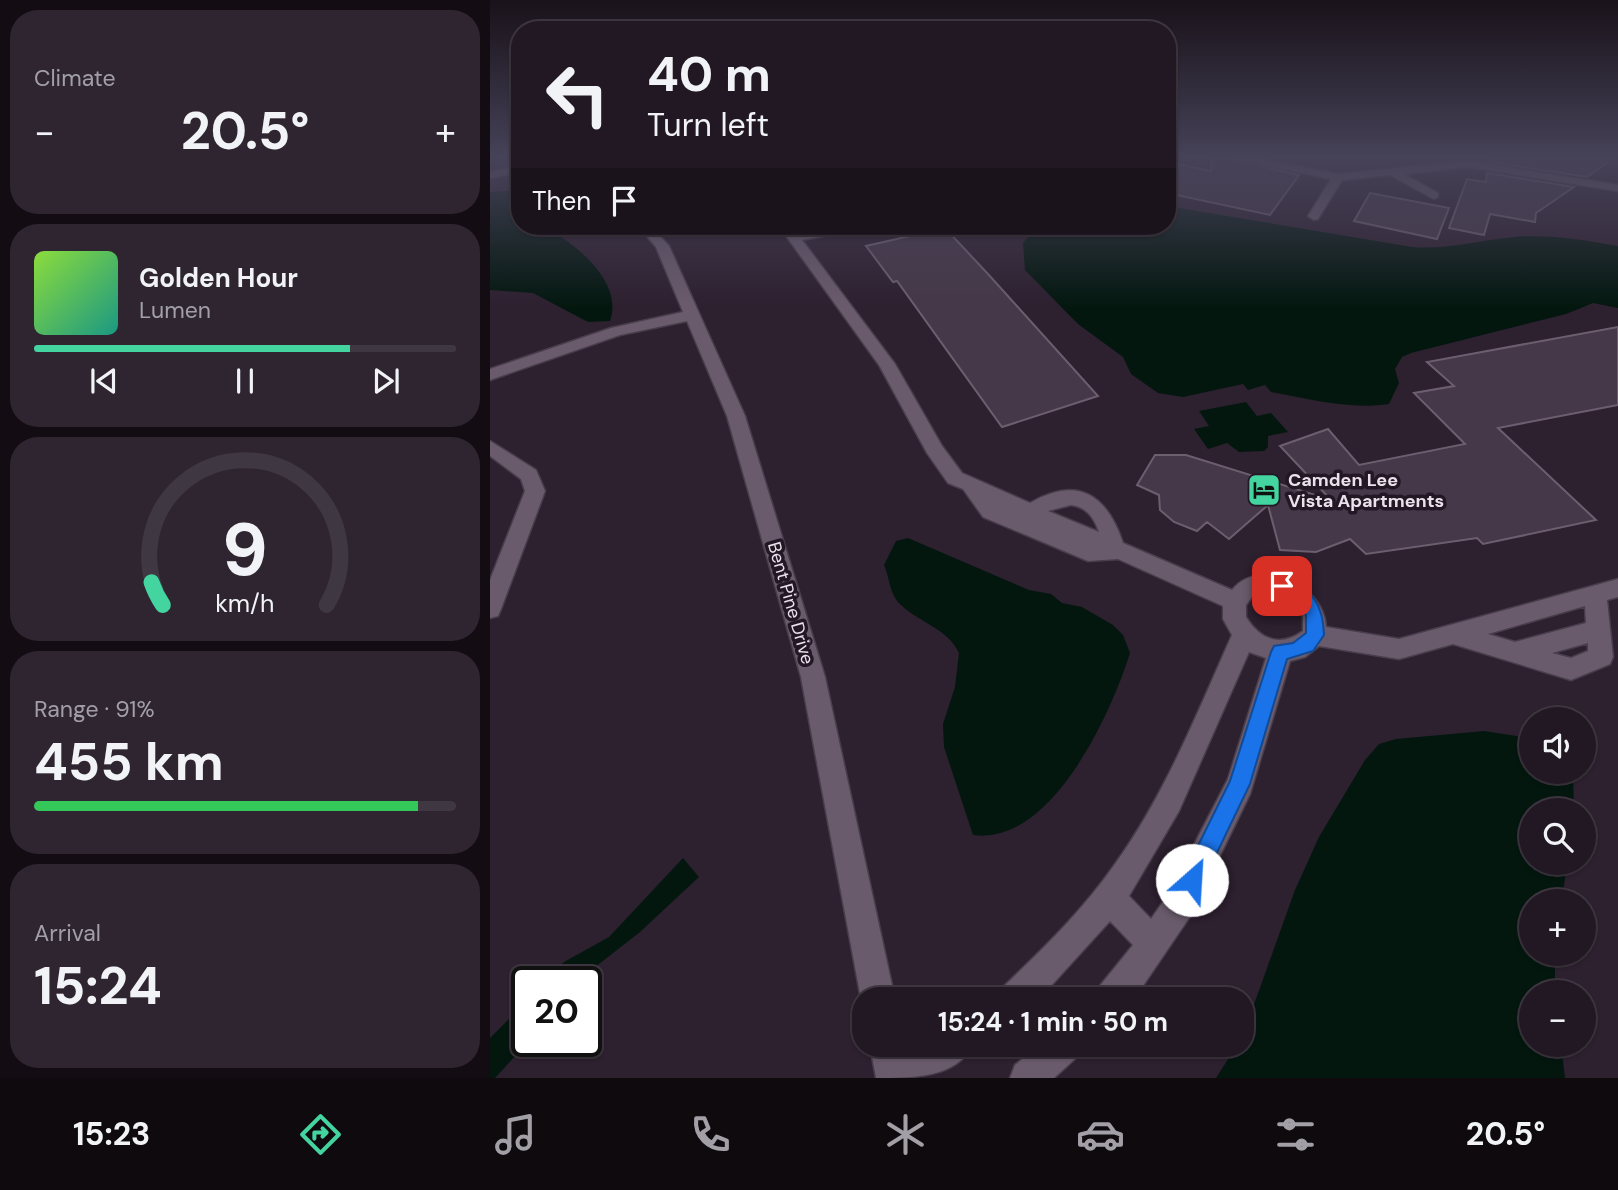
<!DOCTYPE html>
<meta charset="utf-8">
<style>
:root{--surface:#221823;--page:#2e2530;--text:#f1f3f6;--muted:#a2a0a6;--line:#3f3741;--accent:#43d4a0}
body{margin:0;font-family:"DM Sans",sans-serif;background:var(--page);color:var(--text);height:100vh;display:flex;flex-direction:column;font-size:26px;white-space:nowrap}
*{box-sizing:border-box;margin:0}
p{font-size:23px;color:var(--muted)}
.icon{flex:none;width:38px;height:38px;fill:none;stroke:currentColor;stroke-width:2;stroke-linecap:round;stroke-linejoin:round}
.map{position:relative;flex:1;overflow:hidden}
.side{display:flex;flex-direction:column;gap:10px;padding:10px;background:#130d13;width:490px}
.side>*{flex:none}
.hud{position:absolute;left:21px;top:21px;width:665px;height:214px;border-radius:28px;box-shadow:0 2px 5px #0004,0 0 0 2px var(--line);background:#221823;color:var(--text);overflow:hidden}
.buttons{position:absolute;left:1029px;top:707px;display:grid;gap:14px}
.buttons a{display:grid;place-items:center;width:77px;height:77px;border-radius:50%;background:var(--surface);box-shadow:0 2px 5px #0004,0 0 0 2px var(--line);font-size:35px}
.speed{position:absolute;left:21px;top:966px;display:flex;gap:14px;font-size:35px;font-weight:700;text-align:center}
.speed>*{display:grid;place-content:center;width:91px;height:91px;border-radius:50%;background:var(--surface);box-shadow:0 2px 5px #0004,0 0 0 2px var(--line);line-height:1}
.speed .limit{border:4px solid #111;border-radius:10px;background:#fff;color:#111}
.pin{position:absolute;display:grid;place-items:center;width:60px;height:60px;color:#fff;margin:-30px;border-radius:14px;box-shadow:0 4px 10px #0006}
.me{position:absolute;width:77px;margin:-38px;rotate:26deg;stroke-linejoin:round;filter:drop-shadow(0 0 5px #0008)}
.turn{display:flex;align-items:center;gap:24px;height:147px;padding:0 21px;font-size:32px}
.turn .icon{width:91px;height:91px;stroke-width:2.5}
.turn b{display:block;font-size:49px;line-height:60px}
.then{display:flex;align-items:center;height:66px;padding:0 21px;background:#0003;gap:14px;font-size:26px}
.big{font-size:52px;font-weight:700;line-height:1.1}
.side .widget{flex:1;display:flex;flex-direction:column;justify-content:center;gap:10px;min-width:0;padding:0 24px;border-radius:28px;background:var(--page)}
.side .dial{align-items:center;gap:0}
.dial svg{height:182px;overflow:visible;fill:none;stroke:var(--line);stroke-width:7;stroke-linecap:round;text-anchor:middle}
.dial text{fill:var(--text);stroke:none}
.song{display:flex;align-items:center;gap:21px}
.cover{width:84px;height:84px;border-radius:10px;background:linear-gradient(135deg,hsl(90 70% 55%),hsl(170 70% 35%))}
.played{height:7px;border-radius:4px;background:linear-gradient(90deg,var(--accent) 75%,var(--line) 75%)}
.keys{display:flex;justify-content:space-around;direction:ltr}
.heat{display:flex;justify-content:space-between;align-items:center;font-size:38px;direction:ltr}
.charge{height:10px;border-radius:5px;background:linear-gradient(90deg,#34c759 91%,var(--line) 0)}
.trip{position:absolute;left:362px;top:987px;width:402px;height:70px;border-radius:28px;background:var(--surface);box-shadow:0 2px 5px #0004,0 0 0 2px var(--line);font-weight:700;line-height:70px;text-align:center}
.menu{display:flex;height:112px;justify-content:space-around;align-items:center;background:#0e0a0e;color:var(--muted)}
.menu .icon{width:49px;height:49px}
.menu .current{color:var(--accent)}
.menu b{font-size:32px;color:var(--text)}
main{display:flex;flex:1;min-height:0}
.map>svg:first-child{display:block}
</style>
<main>
<section class="side">
<div class="widget"><p>Climate</p>
<div class="heat"><a>−</a><b class="big">20.5°</b><a>+</a></div>
</div>
<div class="widget">
<div class="song"><i class="cover"></i><div><b>Golden Hour</b><p>Lumen</p></div></div>
<div class="played"></div>
<div class="keys"><svg class="icon" aria-label="previous" viewBox="0 0 24 24"><path d="M18 5L8 12l10 7zM5 5v14"/></svg><svg class="icon" aria-label="pause" viewBox="0 0 24 24"><path d="M8 5v14M16 5v14"/></svg><svg class="icon" aria-label="next" viewBox="0 0 24 24"><path d="M6 5l10 7-10 7zM19 5v14"/></svg></div>
</div>
<div class="widget dial"><svg viewBox="0 0 100 80">
<path d="M14 69A42 42 0 1 1 86 69"/>
<path d="M14 69A42 42 0 0 1 9 59" stroke="#43d4a0"/>
<text x="50" y="56" font-size="32" font-weight="700">9</text>
<text x="50" y="72" font-size="11">km/h</text>
</svg></div>
<div class="widget"><p>Range · 91%</p><b class="big">455 km</b><div class="charge"></div></div>
<div class="widget"><p>Arrival</p><b class="big">15:24</b></div>
</section>
<div class="map">
<svg width="1128" height="1078" viewBox="0 0 1128 1078">
<rect width="100%" height="100%" fill="#2d202f"/>
<g fill="#03170f">
<path d="M 30,190 L 30,226 C 36,226 46,224 52,226 C 84,242 134,281 120,321 L 98,322 L 43,293 L 0,290 L 0,192 Z"/>
<path d="M 677,206 L 922,247 C 958,250 989,240 1025,237 C 1059,234 1094,240 1128,246 L 1128,308 L 1103,303 L 1076,314 L 921,353 L 912,357 L 905,369 L 909,383 L 899,404 C 859,410 820,399 781,392 L 775,385 L 758,390 L 753,384 L 693,397 L 668,393 L 641,374 L 633,357 L 588,324 L 535,270 L 533,243 L 548,226 L 677,226 Z"/>
<polygon points="756,402 767,416 781,413 798,432 778,436 778,447 774,451 749,452 737,443 718,449 704,429 719,426 709,411"/>
<path d="M 418,538 L 539,590 L 561,594 L 572,603 L 592,607 L 623,625 L 633,635 L 640,653 C 621,714 561,846 483,835 L 454,747 L 453,724 L 465,687 L 469,653 C 457,628 430,623 411,605 C 399,594 400,578 394,565 L 406,541 Z"/>
<polygon points="994,731 1033,737 1041,743 1041,772 1083,772 1084,810 1041,810 1041,863 1077,863 1072,901 1041,901 1041,954 1065,954 1065,992 1041,992 1041,1045 1071,1045 1075,1078 726,1078 747,1045 752,1045 753,1035 805,890 829,837 875,760 889,744 906,739"/>
<polygon points="193,858 209,877 150,932 86,982 55,982 74,962 119,937"/>
<polygon points="37,1001 39,1041 5,1078 0,1078 0,1038"/>
</g>
<g fill="#453848" stroke="#6d5e6f" stroke-width="2">
<polygon points="722,157 734,157 809,175 780,215 677,193 677,162 721,171"/>
<polygon points="999,157 1125,157 1097,177 999,162"/>
<polygon points="997,173 1084,187 1046,213 1045,222 1000,214 994,235 959,228 977,179 996,182"/>
<polygon points="880,193 959,208 947,239 864,221"/>
<polygon points="455,228 498,274 608,396 512,427 407,281 403,282 376,246"/>
<polygon points="1128,327 1128,405 1008,428 1106,520 993,544 987,538 876,554 860,539 826,552 790,550 778,505 739,539 717,522 707,531 684,522 670,510 669,495 647,485 665,455 696,455 841,500 790,446 838,429 869,465 975,444 924,393 964,386 937,362"/>
</g>
<g fill="none" stroke-linecap="round" stroke-linejoin="round">
<defs>
<g id="minor">
<polygon points="736,157 760,157 848,174 978,161 1128,185 1128,191 978,167 914,174 948,193 948,197 944,199 900,175 852,180 828,219 824,220 818,216 841,179"/>
<polygon points="30,166 30,172 0,178 0,172"/>
<polygon points="148,226 161,226 179,246 255,416 335,677 405,999 374,999 374,1007 371,999 311,677 237,416 197,321 130,335 0,380 0,369 121,328 193,312 166,247"/>
<path d="M 289,226 L 301,226 L 307,233 L 347,226 L 373,226 L 367,230 L 312,240 L 405,364 L 452,446 L 472,473 L 540,503 C 588,475 617,495 633,543 L 742,590 C 769,556 834,584 836,627 L 909,639 L 1128,579 L 1128,597 L 1117,600 L 1123,657 L 1120,664 L 1081,680 L 963,644 L 909,659 L 829,646 L 815,657 L 800,661 L 760,794 L 701,915 L 644,999 L 604,999 L 609,987 L 643,945 L 620,921 L 549,999 L 508,999 L 513,987 C 553,949 593,910 625,864 C 675,795 707,713 742,635 L 733,619 L 733,606 L 628,559 L 598,561 L 493,517 L 473,489 L 458,483 L 437,453 L 389,365 ZM 581,505 C 597,507 604,518 609,532 L 558,511 ZM 778,592 L 797,598 L 813,615 L 813,631 C 791,647 771,641 756,617 L 756,605 L 762,597 ZM 1095,606 L 1096,623 L 1025,642 L 998,634 ZM 1098,643 L 1098,651 L 1081,658 L 1062,653 ZM 759,652 L 776,658 L 738,779 L 679,893 L 661,919 L 639,896 L 689,811 Z"/>
<polygon points="0,441 46,470 55,491 11,609 8,616 0,618 0,580 35,491 31,479 0,456"/>
<path d="M 380,1045 L 414,1045 L 417,1058 L 436,1045 L 483,1045 C 466,1078 423,1078 386,1078 Z"/>
<polygon points="549,1045 592,1045 587,1057 564,1078 520,1078 525,1065"/>
</g>
</defs>
<use href="#minor" stroke="#483d4a" stroke-width="3"/>
<use href="#minor" fill="#6a5b6c" fill-rule="evenodd"/>
</g>
<linearGradient id="sky" x2="0" y2="1"><stop stop-color="#19121a"/><stop offset="0.51" stop-color="#464258"/><stop offset="1" stop-color="#464258" stop-opacity="0"/></linearGradient>
<rect width="1128" height="308" fill="url(#sky)"/>
<path fill="#1a73e8" stroke="#114b97" stroke-width="2" d="M 792,579 C 823,589 833,604 834,635 L 823,651 L 797,659 L 760,784 L 710,888 L 702,891 L 694,888 L 691,880 L 740,781 L 781,652 L 784,646 L 803,643 L 816,633 L 816,615 L 783,586 Z"/>
<defs>
<symbol id="hotel-square" viewBox="-11 -11 22 22"><rect x="-9" y="-9" width="18" height="18" rx="4" fill="#43d4a0" stroke="#231725"/><path d="M-6-4.5h1.5V1H6V5H4.5V3h-9V5H-6ZM-4 0a1.8 1.8 0 1 1 3.6 0ZM.5 0V-2.5h3Q6-2.5 6 0Z" fill="#111"/></symbol>
</defs>
<g fill-rule="evenodd">
<use href="#hotel-square" x="755" y="471" width="38" height="38"/>
</g>
<g text-anchor="middle" dominant-baseline="central" stroke-width="7" stroke-linejoin="round" paint-order="stroke">
<g font-size="18" font-weight="bold" fill="#eae1ec" stroke="#231725" text-anchor="start">
<text x="798" y="480">Camden Lee<tspan x="798" dy="21">Vista Apartments</tspan></text>
</g>
<g font-size="18" fill="#eae1ec" stroke="#231725">
<text transform="translate(301 603) rotate(74)">Bent Pine Drive</text>
</g>
</g>
</svg>
<div class="buttons">
<a><svg class="icon" aria-label="sound" viewBox="0 0 24 24"><path d="M4 9h4l5-4v14l-5-4H4zM17 9q2 3 0 6"/></svg></a>
<a><svg class="icon" aria-label="search" viewBox="0 0 24 24"><circle cx="10" cy="10" r="6"/><path d="M15 15l6 6"/></svg></a>
<a>+</a>
<a>−</a>
</div>
<div class="speed"><div class="limit">20</div></div>
<div class="pin" style="left:792px;top:586px;background:#d93025"><svg class="icon" aria-label="arrive" viewBox="0 0 24 24"><path d="M6 21V4h12l-3 4 3 4H6"/></svg></div>
<svg class="me" style="left:702px;top:880px" viewBox="-20 -20 40 40"><circle r="19" fill="#fff"/><path d="M0-13L10 11 0 6-10 11z" fill="#1a73e8"/></svg>
<div class="trip">15:24 · 1 min · 50 m</div>
<div class="hud">
<div class="turn"><svg class="icon" aria-label="left" viewBox="0 0 24 24"><path d="M17 20v-9H6M10 6l-5 5 5 5"/></svg><div><b>40 m</b>Turn left</div></div>
<div class="then">Then<svg class="icon" aria-label="arrive" viewBox="0 0 24 24"><path d="M6 21V4h12l-3 4 3 4H6"/></svg></div>
</div>
</div>
</main>
<nav class="menu">
<b>15:23</b>
<svg class="icon current" aria-label="directions" viewBox="0 0 24 24"><path d="M12 3l9 9-9 9-9-9zM9 14v-3h6M13 9l2 2-2 2"/></svg>
<svg class="icon" aria-label="music" viewBox="0 0 24 24"><path d="M9 18V5l10-2v13"/><circle cx="6" cy="18" r="3"/><circle cx="16" cy="16" r="3"/></svg>
<svg class="icon" aria-label="phone" viewBox="0 0 24 24"><path d="M5 4h4l2 5-3 2q2 4 5 5l2-3 5 2v4C11 20 4 13 5 4z"/></svg>
<svg class="icon" aria-label="climate" viewBox="0 0 24 24"><path d="M12 3v18M4 7l16 10M4 17L20 7"/></svg>
<svg class="icon" aria-label="car" viewBox="0 0 24 24"><path d="M5 17H2v-5l4-1 3-4h7l3 4 3 1v5h-3M9 17h6M6 11h13"/><circle cx="7" cy="17" r="2"/><circle cx="17" cy="17" r="2"/></svg>
<svg class="icon" aria-label="filters" viewBox="0 0 24 24"><path d="M4 7h16M4 17h16"/><circle cx="9" cy="7" r="2"/><circle cx="15" cy="17" r="2"/></svg>
<b>20.5°</b>
</nav>
